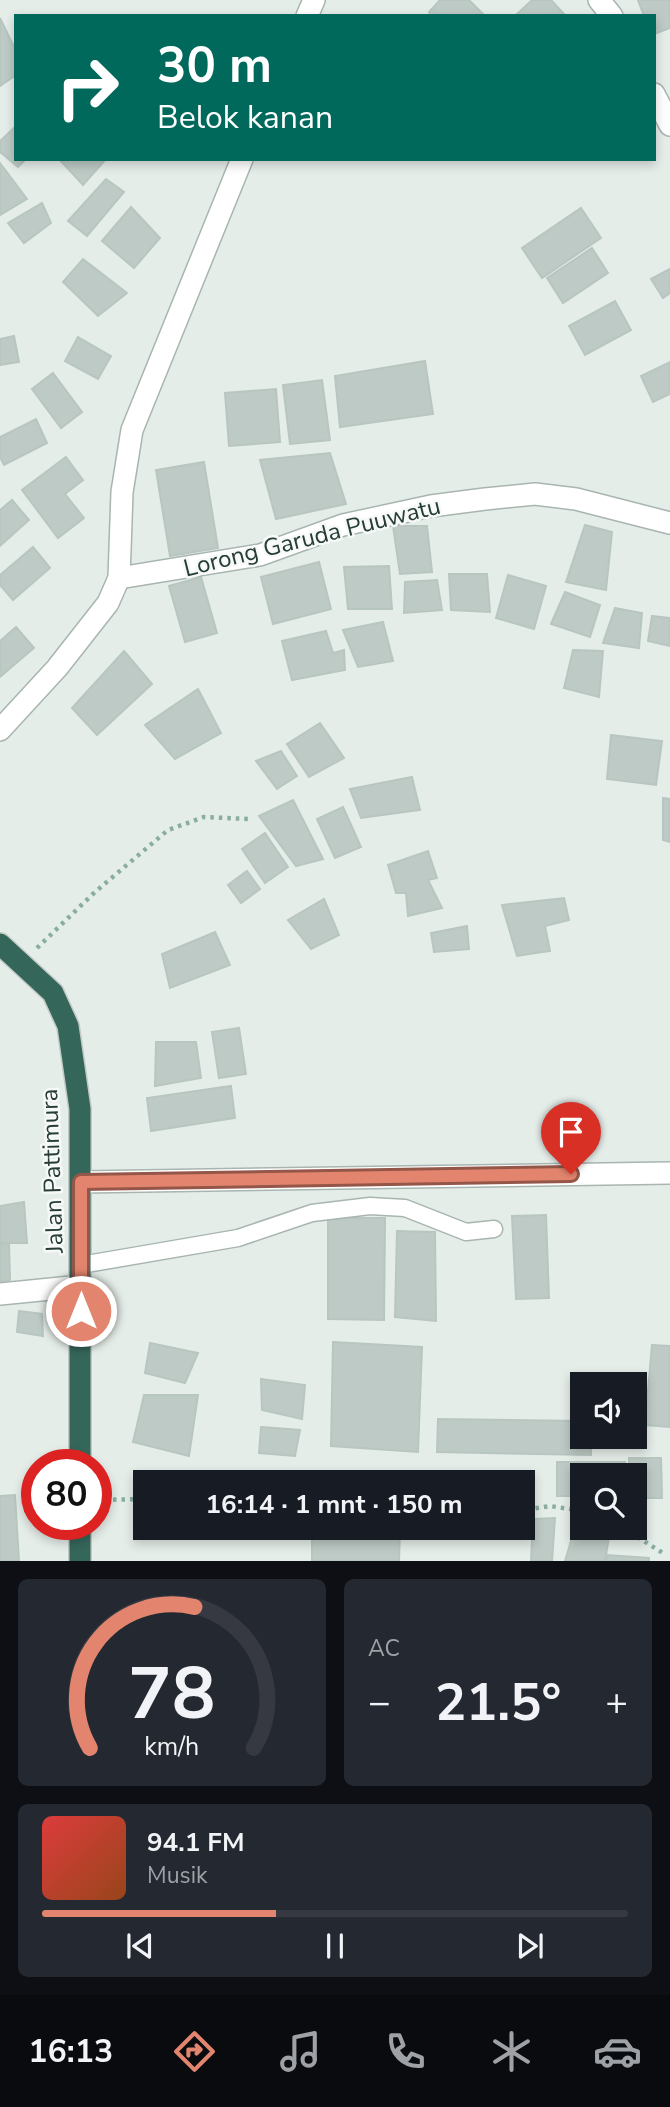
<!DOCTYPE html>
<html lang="id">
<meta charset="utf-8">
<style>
:root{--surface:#171b24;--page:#242831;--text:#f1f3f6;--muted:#9ea1a6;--line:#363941;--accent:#e3856e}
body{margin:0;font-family:"Nunito Sans",sans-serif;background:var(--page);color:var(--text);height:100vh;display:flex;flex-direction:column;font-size:26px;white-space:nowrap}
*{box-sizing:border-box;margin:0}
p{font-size:23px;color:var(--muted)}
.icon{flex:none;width:38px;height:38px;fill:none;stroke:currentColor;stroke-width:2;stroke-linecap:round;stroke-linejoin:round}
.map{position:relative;height:1561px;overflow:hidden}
.side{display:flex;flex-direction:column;gap:18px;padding:18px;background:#0d0f14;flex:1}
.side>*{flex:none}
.hud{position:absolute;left:14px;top:14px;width:642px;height:147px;border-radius:0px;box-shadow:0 4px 10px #0003;background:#00695c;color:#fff;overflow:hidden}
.fabs{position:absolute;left:570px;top:1372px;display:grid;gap:14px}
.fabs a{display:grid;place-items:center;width:77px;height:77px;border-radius:0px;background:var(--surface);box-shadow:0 4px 10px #0003;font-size:35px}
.speed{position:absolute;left:21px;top:1449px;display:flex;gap:14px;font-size:35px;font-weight:700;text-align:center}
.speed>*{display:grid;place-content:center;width:91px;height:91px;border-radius:50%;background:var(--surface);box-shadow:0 4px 10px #0003;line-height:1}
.speed .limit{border:10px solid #d22;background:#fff;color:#111}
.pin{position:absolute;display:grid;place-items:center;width:60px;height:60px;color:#fff;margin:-72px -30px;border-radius:50% 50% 50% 0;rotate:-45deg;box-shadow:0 0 7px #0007}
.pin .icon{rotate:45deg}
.me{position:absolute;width:77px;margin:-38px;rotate:0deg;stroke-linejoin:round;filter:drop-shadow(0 0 5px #0008)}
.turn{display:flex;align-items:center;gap:24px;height:147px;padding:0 28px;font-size:32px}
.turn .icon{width:91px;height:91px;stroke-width:2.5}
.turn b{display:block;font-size:49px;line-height:60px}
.big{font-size:52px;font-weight:700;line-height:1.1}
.side .card{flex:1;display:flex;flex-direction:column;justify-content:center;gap:10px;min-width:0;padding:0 24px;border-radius:10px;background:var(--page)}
.side .dial{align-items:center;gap:0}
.dial svg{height:182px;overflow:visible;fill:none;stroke:var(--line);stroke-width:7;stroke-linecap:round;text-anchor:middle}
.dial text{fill:var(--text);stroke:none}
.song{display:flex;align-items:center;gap:21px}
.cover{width:84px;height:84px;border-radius:10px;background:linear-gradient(135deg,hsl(0 70% 55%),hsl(20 70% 35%))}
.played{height:7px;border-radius:4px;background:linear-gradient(90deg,var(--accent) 40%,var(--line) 40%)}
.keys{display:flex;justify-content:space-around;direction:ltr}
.heat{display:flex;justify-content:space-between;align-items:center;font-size:38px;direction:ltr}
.side .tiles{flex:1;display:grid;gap:18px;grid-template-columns:1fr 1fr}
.card:last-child{grid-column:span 2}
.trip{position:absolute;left:133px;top:1470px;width:402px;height:70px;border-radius:0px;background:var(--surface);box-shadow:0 4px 10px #0003;font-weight:700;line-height:70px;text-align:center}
.dock{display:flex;height:112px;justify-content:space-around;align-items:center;background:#090b0e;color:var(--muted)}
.dock .icon{width:49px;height:49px}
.dock .current{color:var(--accent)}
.dock b{font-size:32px;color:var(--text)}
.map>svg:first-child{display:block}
</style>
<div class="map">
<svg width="670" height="1561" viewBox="0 0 670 1561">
<rect width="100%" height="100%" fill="#e5ede9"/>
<g fill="#becac5" stroke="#b8c6c0" stroke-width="2">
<polygon points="440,0 469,0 485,16 432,16 429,12"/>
<polygon points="532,0 551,0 566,16 515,16"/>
<polygon points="638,0 670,0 670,28 654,34 654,16 644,16"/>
<polygon points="0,18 16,51 16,75 0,86"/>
<polygon points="16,126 16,159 26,159 18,167 0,152 0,141"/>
<polygon points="59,159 106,159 83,185"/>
<polygon points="0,163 27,199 0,215"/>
<polygon points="106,179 124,192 87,236 68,221"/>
<polygon points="42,203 51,223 24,243 8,223"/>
<polygon points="131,207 160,238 134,268 102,241"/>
<polygon points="581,208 601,238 542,278 522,248"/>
<polygon points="592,248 608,273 563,303 547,278"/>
<polygon points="83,259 127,293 98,316 63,282"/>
<polygon points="670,269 670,293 663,298 651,279"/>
<polygon points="615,301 631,330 585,355 569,326"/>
<polygon points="14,336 19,362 0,365 0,339"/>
<polygon points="78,337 111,356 98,379 65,361"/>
<polygon points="425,361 433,414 340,427 335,376"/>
<polygon points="670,362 670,394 653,402 641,376"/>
<polygon points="53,373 82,412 61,428 32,389"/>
<polygon points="322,380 330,440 290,444 283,385"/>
<polygon points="276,389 280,442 229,446 225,393"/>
<polygon points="36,419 47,443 4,465 0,457 0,437"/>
<polygon points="330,453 346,504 276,519 260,460"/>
<polygon points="66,457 83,480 65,494 84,518 58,538 22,490"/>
<polygon points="204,462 218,548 170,556 156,470"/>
<polygon points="12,500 29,520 0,546 0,510"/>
<polygon points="585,525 612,532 606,590 566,582"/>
<polygon points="393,526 427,526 432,572 400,574"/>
<polygon points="33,547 50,568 13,600 0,585 0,575"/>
<polygon points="319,562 331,609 273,624 261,577"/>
<polygon points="389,566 392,609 348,609 344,567"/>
<polygon points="449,574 487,574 490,612 451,610"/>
<polygon points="508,575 546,586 534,629 496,618"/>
<polygon points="201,577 217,633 185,642 169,586"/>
<polygon points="437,580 442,610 404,613 405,582"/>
<polygon points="565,592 600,605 590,637 551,624"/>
<polygon points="615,608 642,613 639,648 603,643"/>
<polygon points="652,616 670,618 670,646 648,641"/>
<polygon points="383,622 393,661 358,667 343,630"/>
<polygon points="16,627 34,648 0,677 0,641"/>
<polygon points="326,631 333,653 344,650 345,670 292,680 282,641"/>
<polygon points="573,650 603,651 599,697 564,688"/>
<polygon points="124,651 152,684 97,735 72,708"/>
<polygon points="198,689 221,733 175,759 145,725"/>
<polygon points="320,723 344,758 309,777 287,744"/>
<polygon points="611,735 662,741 656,785 607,779"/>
<polygon points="281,751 297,776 277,789 256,761"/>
<polygon points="412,777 420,810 361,818 350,789"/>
<polygon points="663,798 670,799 670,842 663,840"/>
<polygon points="293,800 323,859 296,866 259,816"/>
<polygon points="343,807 361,847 335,858 317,819"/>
<polygon points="265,833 288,867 265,883 242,849"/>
<polygon points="428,851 437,878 428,880 442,908 408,916 406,893 396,893 388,865"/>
<polygon points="247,871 260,889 241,903 228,885"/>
<polygon points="564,898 569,920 545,926 550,951 517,956 502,905"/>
<polygon points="324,899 339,935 311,949 288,920"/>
<polygon points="467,926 469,949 434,952 431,933"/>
<polygon points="215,932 230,965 170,988 162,954"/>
<polygon points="239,1028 246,1074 219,1078 212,1032"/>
<polygon points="156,1042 196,1042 201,1078 155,1086"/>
<polygon points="231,1086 235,1118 151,1131 147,1098"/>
<polygon points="24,1202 27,1243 0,1243 0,1206"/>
<polygon points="546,1215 549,1298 516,1299 512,1216"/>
<polygon points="328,1218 385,1218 384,1320 328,1319"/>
<polygon points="397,1231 435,1232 436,1321 395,1317"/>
<polygon points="9,1243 10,1280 0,1282 0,1245"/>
<polygon points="19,1311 42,1314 43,1336 17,1332"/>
<polygon points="333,1342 422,1347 418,1452 331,1446"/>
<polygon points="150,1343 198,1353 185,1383 145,1373"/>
<polygon points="652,1345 670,1346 670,1427 645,1425"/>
<polygon points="261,1379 305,1385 302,1419 262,1410"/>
<polygon points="144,1395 198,1395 189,1456 133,1442"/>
<polygon points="438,1419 583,1421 583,1437 591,1437 591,1455 437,1452"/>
<polygon points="261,1427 300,1430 295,1456 259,1453"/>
<polygon points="629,1458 661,1458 662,1498 635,1498 635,1475 629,1475"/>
<polygon points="557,1462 625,1462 625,1475 583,1475 583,1496 557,1496"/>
<polygon points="15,1495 19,1561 0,1561 0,1496"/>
<polygon points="555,1518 552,1561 531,1561 533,1519"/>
<polygon points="312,1528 400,1528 399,1561 312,1561"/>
<polygon points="574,1531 609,1537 605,1561 565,1561"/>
<polygon points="607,1555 649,1558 649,1561 607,1561"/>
</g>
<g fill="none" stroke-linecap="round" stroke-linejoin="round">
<defs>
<polyline id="lane" points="81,1265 238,1238 312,1213 370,1206 405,1208 466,1232 494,1229"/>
<g id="street">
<polyline points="599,0 612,16"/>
<polyline points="307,16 314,0"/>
<polyline points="654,94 670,125"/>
<polyline points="119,578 260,555 343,525 431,506 485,499 535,494 576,499 670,523"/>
<polyline points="0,730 57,668 108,603 119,578 122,492 132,430 242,159"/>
<polyline points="81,1182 670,1173"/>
<polyline points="0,1294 81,1286"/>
</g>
<g id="highway">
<polyline points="0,944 53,993 68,1026 80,1109 80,1465"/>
<polyline points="80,1561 80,1524"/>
</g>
</defs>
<use href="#lane" stroke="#a8b5b0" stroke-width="19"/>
<use href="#street" stroke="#a8b5b0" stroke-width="24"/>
<use href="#highway" stroke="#c2c9c7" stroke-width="24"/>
<g stroke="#89ada0" stroke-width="4.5" stroke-dasharray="3.5 5" stroke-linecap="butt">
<polyline points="37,948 95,892 168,830 204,817 249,819"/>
<polyline points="96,1500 145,1499"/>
<polyline points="523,1516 525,1510 550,1506 583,1511"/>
<polyline points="623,1528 666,1555"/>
</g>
<use href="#lane" stroke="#fff" stroke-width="16"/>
<use href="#street" stroke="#fff" stroke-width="21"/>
<use href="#highway" stroke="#35665a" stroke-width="21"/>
</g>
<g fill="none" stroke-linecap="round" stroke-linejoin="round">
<defs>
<polyline id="route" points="81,1311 81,1182 571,1174"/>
</defs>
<use href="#route" stroke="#945648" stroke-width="18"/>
<use href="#route" stroke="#e3856e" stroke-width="12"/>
</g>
<g text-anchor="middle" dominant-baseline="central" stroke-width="5" stroke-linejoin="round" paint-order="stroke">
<g font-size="24" fill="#263d36" stroke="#f6f9f7">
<text transform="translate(312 537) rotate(-14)">Lorong Garuda Puuwatu</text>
<text transform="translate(52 1171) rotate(-92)">Jalan Pattimura</text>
</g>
</g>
</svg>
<div class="fabs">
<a><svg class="icon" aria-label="sound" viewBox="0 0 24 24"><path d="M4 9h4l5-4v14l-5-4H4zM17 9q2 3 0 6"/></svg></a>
<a><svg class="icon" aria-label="search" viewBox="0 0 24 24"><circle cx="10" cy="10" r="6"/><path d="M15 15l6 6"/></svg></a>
</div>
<div class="speed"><div class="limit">80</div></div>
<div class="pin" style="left:571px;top:1174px;background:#d93025"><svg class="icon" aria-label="arrive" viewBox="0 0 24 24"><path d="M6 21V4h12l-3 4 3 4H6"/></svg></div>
<svg class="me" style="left:81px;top:1311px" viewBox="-20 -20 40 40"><circle r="17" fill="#e3856e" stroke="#fff" stroke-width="3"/><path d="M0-11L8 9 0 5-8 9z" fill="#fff"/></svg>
<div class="trip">16:14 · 1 mnt · 150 m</div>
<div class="hud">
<div class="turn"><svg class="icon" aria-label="right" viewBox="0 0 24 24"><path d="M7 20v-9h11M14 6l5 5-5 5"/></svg><div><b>30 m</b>Belok kanan</div></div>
</div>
</div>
<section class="side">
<div class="tiles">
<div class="card dial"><svg viewBox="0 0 100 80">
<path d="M14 69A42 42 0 1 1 86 69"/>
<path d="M14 69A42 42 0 0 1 60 7" stroke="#e3856e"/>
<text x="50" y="56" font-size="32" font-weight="700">78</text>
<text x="50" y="72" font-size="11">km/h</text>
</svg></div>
<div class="card"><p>AC</p>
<div class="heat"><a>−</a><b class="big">21.5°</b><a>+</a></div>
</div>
<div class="card">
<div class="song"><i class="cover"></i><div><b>94.1 FM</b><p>Musik</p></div></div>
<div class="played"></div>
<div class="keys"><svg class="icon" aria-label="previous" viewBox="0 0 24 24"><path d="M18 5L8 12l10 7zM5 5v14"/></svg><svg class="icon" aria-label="pause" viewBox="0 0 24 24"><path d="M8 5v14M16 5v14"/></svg><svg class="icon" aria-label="next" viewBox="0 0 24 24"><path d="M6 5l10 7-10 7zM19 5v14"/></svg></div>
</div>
</div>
</section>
<nav class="dock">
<b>16:13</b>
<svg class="icon current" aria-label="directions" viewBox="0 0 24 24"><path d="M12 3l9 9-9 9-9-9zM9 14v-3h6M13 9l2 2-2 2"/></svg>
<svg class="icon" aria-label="music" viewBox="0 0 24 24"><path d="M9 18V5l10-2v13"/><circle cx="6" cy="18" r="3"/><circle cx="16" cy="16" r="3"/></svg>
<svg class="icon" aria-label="phone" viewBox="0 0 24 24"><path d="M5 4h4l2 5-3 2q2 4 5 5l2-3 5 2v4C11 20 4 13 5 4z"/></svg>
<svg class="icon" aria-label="climate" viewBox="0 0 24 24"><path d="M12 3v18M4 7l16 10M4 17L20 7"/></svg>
<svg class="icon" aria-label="car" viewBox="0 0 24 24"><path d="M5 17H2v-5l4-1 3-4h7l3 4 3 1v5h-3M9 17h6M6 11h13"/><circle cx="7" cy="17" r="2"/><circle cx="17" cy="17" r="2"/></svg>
</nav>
